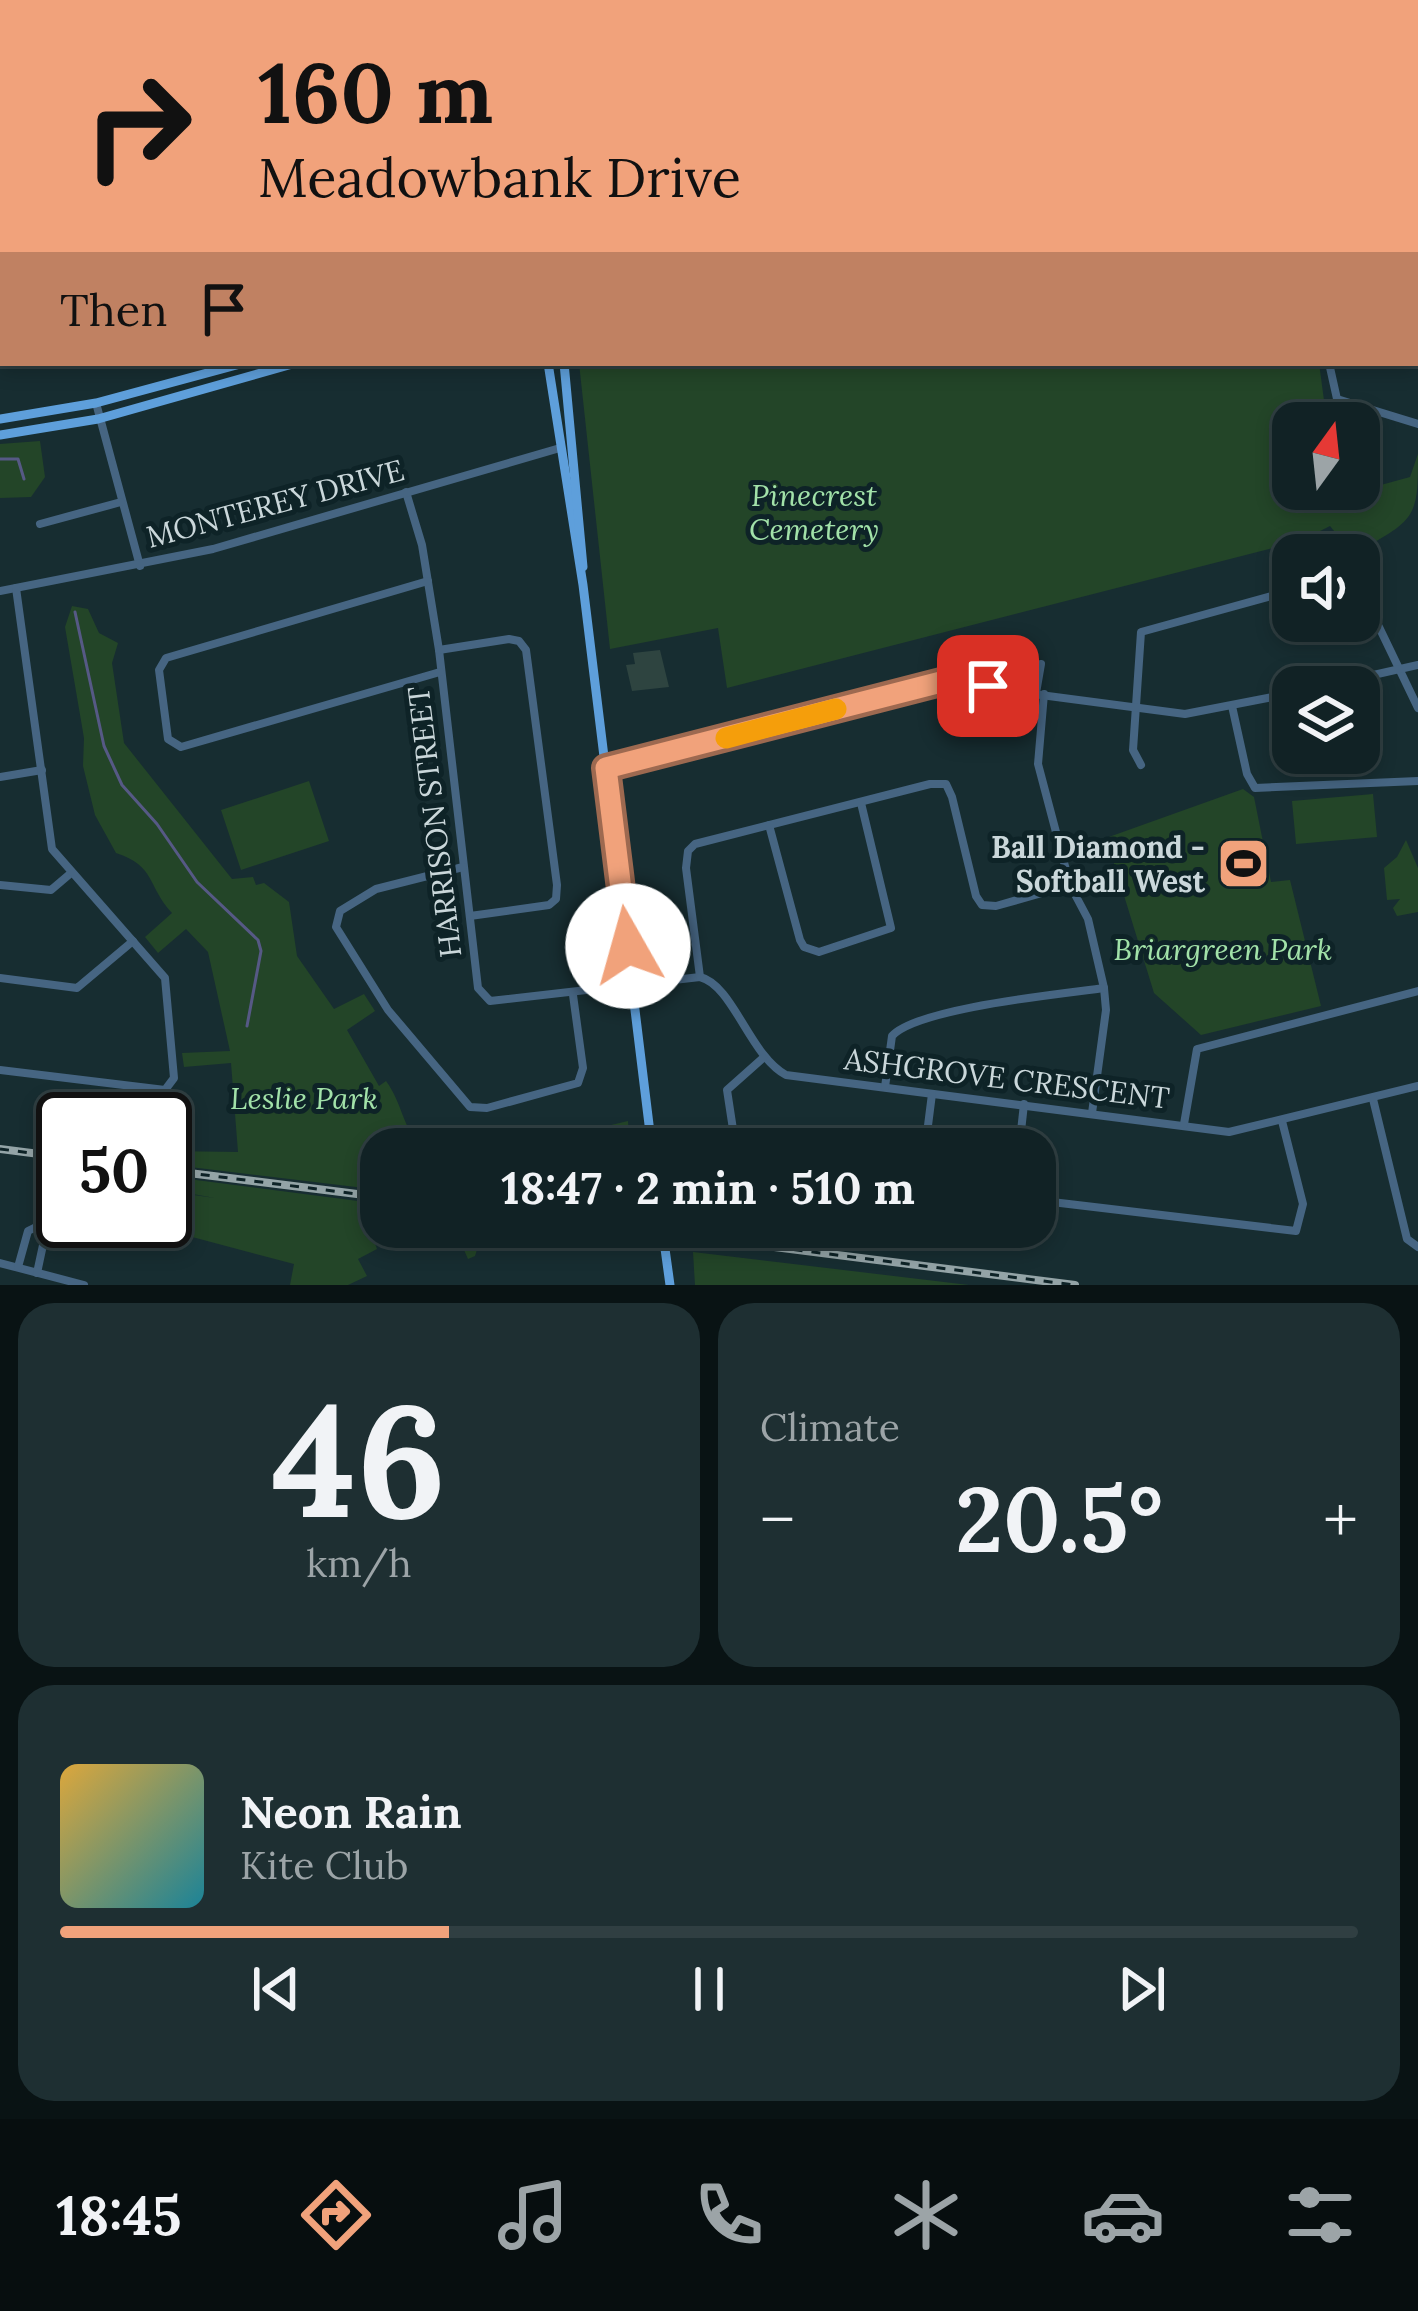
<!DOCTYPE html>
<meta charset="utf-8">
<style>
:root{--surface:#112225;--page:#1e2f32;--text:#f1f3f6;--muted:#9ca4a7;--line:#303f42;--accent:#f1a27b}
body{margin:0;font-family:Lora,serif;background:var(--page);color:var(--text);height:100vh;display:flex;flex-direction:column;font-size:45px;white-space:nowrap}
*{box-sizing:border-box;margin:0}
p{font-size:39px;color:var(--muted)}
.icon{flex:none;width:66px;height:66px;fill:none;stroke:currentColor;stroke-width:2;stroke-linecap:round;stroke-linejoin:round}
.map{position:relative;height:1285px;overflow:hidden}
.drawer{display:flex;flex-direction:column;gap:18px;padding:18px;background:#091314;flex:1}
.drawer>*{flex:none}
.hud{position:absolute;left:0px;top:0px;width:1419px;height:366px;box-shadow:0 6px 18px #0003,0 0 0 3px var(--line);background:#f1a27b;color:#111;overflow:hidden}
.needle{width:78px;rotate:15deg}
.tools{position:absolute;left:1272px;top:402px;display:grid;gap:24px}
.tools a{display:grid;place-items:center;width:108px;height:108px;border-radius:24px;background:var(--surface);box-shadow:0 6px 18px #0003,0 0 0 3px var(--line);font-size:60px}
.speed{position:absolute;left:36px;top:1092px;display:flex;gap:24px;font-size:60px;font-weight:700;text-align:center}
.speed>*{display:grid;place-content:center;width:156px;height:156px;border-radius:50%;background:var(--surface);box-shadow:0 6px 18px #0003,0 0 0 3px var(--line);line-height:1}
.speed .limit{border:6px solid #111;border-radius:18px;background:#fff;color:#111}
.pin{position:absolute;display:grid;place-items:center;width:102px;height:102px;color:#fff;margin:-51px;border-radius:24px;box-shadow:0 6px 18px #0006}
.me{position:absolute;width:132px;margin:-66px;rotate:353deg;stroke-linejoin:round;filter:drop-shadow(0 0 9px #0008)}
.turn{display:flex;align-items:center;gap:42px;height:252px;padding:0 60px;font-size:54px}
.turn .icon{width:156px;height:156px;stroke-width:2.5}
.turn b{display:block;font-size:84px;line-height:102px}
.then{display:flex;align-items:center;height:114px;padding:0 60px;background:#0003;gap:24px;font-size:45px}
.big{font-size:90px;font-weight:700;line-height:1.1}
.drawer .card{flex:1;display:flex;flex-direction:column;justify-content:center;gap:18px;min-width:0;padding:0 42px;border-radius:36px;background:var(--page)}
.drawer .dial{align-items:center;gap:0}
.dial b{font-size:156px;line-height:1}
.song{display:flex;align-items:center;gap:36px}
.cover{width:144px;height:144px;border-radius:18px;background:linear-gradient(135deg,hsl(40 70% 55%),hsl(190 70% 35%))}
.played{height:12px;border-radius:6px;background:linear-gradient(90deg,var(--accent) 30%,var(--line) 30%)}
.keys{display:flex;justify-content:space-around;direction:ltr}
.heat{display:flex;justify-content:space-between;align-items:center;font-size:66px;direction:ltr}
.drawer .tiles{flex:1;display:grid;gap:18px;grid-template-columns:1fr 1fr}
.card:last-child{grid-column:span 2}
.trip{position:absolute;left:360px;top:1128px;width:696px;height:120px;border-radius:36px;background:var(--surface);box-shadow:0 6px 18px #0003,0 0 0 3px var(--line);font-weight:700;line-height:120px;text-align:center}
.menu{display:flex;height:192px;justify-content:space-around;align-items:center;background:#070e0f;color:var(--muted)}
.menu .icon{width:84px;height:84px}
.menu .active{color:var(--accent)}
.menu b{font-size:54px;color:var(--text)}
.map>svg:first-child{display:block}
</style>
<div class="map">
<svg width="1418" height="1285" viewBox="0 0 1418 1285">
<rect width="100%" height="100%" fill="#172d31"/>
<g fill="#234528">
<path d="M 579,363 L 1319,363 L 1327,423 L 1293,423 L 1293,489 L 1336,489 L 1337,497 L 1410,477 L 1418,454 C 1418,510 1418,519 1369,545 L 1339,537 L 1330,526 L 1300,541 L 727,688 L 718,628 L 610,649 Z"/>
<polygon points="40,441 45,477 31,497 0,498 0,444"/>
<path d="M 72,606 L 88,609 L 99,633 L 118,643 L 112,663 L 124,743 L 232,879 L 253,877 L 256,885 L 264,883 L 289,902 L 297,956 L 334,1009 L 364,994 L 375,1011 L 347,1030 L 379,1086 L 386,1081 C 403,1104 402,1128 423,1149 L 381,1149 L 381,1190 L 165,1164 L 165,1151 L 238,1152 L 231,1063 L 184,1067 L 182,1053 L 230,1051 L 208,952 L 186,929 L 158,953 L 145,937 L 172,913 C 147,886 156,866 116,853 L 95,815 L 83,766 L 84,738 L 65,627 Z"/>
<polygon points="309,781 329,841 241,870 221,810"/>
<polygon points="1243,789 1254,797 1271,882 1290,880 1321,1006 1201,1035 1154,993 1118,876 1086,888 1084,884 1116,870 1106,838"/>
<polygon points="1373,794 1377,837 1296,844 1292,801"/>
<polygon points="1406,840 1418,868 1418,912 1397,916 1393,908 1400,899 1387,900 1384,868 1397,857"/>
<polygon points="628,1121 630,1149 510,1149"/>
<polygon points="165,1176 381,1204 381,1223 368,1223 377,1249 358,1259 367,1276 348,1285 290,1285 294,1264 181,1234 110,1243 93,1238 97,1221 165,1221 165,1191 215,1198 165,1189"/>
<polygon points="407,1227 553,1227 621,1236 620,1242 484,1228 475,1256 468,1259 457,1234 443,1230 418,1235"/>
<polygon points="693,1252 969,1285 695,1285"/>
</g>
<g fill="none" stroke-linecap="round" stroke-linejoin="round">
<g stroke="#565985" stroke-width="3">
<polyline points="0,459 18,459 24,479"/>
<polyline points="75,612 104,746 122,785 157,824 197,882 258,940 261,951 247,1026"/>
</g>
</g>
<polygon fill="#2e4440" points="660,650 669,687 632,691 626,665 635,664 633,653"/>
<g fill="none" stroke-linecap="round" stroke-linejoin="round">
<g stroke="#466582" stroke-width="8">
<polyline points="755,0 755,3"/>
<polyline points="1098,0 1099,3"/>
<polyline points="1331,0 1332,3"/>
<polyline points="442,3 443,0"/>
<polyline points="1188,3 1200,0"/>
<polyline points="0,47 3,47"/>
<polyline points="0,137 3,136"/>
<polyline points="0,228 3,228"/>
<polyline points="0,274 3,274"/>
<polyline points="0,312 3,312"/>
<polyline points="1329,363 1337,399 1418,424"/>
<polyline points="96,403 140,566"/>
<path d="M 406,492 L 422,545 L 439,650 L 478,988 L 490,1001 L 700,977 C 733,985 750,1056 786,1075 L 1229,1132 L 1418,1086"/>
<polyline points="40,524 121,502"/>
<polyline points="428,581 166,658 159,670 168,739 181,747 440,672"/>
<polyline points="0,591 213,549 560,448"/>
<polyline points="1359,595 1367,602 1418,708"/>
<polyline points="439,650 509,639 519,641 526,650 557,885 556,899 549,905 470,916"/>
<polyline points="1320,687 1418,665"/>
<polyline points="1036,693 1041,664"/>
<polyline points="1044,694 1038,764 1070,885 1088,919 1104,988 1106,1010 1092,1113"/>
<polyline points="1232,706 1247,774 1255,788 1418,781"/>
<polyline points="1141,765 1133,750 1141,632 1293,590"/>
<polyline points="606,768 941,682 1185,714 1293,693"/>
<polyline points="0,777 42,770"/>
<polyline points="769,825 800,940 804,947 819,952 891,928 861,803"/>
<polyline points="463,867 376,889 340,911 336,927 388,1010 470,1107 487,1108 578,1083 583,1068 573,995"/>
<polyline points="0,885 51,890 71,873"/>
<polyline points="700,977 686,868 688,851 695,844 930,784 946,784 952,797 976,896 982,905 996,906 1070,885"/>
<polyline points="0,978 77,988 133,941"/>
<polyline points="0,1070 165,1090 174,1078 165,978 52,849 16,588"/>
<path d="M 885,1087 L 892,1036 C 917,1008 1061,994 1104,988"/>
<polyline points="1373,1099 1407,1239 1418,1247"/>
<polyline points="1184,1124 1197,1049 1418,991"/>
<polyline points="736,1149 727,1090 763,1058"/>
<polyline points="925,1149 932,1094"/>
<polyline points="1019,1149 1024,1104"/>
<polyline points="1035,1200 1296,1231 1303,1204 1282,1121"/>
<polyline points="0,1263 84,1285"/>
<polyline points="18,1267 28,1231 40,1225 46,1231 37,1273"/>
</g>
<g stroke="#5e9fdb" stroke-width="9">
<polyline points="562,3 563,0"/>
<polyline points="576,3 577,0"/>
<polyline points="1416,39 1418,38"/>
<polyline points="1416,53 1418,53"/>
<polyline points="548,363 583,585 652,1149"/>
<polyline points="564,363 583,567"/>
<polyline points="0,419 96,403 244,363"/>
<polyline points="0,435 98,419 296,363"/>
<polyline points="662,1227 670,1285"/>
</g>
<defs>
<g id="rail">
<polyline points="0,1149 63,1157"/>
<polyline points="165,1170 381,1197"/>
<polyline points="615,1227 1075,1285"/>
</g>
</defs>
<use href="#rail" stroke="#94a4a7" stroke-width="8"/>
<use href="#rail" stroke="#0e2327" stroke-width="3" stroke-dasharray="9" stroke-linecap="butt"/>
</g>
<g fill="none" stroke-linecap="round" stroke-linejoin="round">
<defs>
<polyline id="route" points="628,946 606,768 941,682 988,686"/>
</defs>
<use href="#route" stroke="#9d6950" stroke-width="30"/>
<use href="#route" stroke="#f1a27b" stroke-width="21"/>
<polyline stroke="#f59e0b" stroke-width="21" points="726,738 836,709"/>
</g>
<defs>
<symbol id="stadium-square" viewBox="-11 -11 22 22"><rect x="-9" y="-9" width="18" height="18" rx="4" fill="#f1a27b" stroke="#0e2327"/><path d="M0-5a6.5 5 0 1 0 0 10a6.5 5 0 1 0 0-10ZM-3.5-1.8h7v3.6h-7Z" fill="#111"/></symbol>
</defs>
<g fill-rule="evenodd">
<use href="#stadium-square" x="1214" y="834" width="59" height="59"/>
</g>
<g text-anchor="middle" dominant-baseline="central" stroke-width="10" stroke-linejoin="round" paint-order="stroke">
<g font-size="30" font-style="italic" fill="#a2e2a9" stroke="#0e2327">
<text x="814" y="495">Pinecrest<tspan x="814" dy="34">Cemetery</tspan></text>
<text x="1223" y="949">Briargreen Park</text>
<text x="304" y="1098">Leslie Park</text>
</g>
<g font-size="30" fill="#cad7da" stroke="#0e2327">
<text transform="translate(275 503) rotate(-15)">MONTEREY DRIVE</text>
<text transform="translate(434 822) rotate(-97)">HARRISON STREET</text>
<text transform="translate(1007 1078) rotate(7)">ASHGROVE CRESCENT</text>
</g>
<g font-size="30" font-weight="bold" fill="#cad7da" stroke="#0e2327" text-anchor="end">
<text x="1205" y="847">Ball Diamond -<tspan x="1205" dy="34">Softball West</tspan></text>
</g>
</g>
</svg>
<div class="tools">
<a><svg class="needle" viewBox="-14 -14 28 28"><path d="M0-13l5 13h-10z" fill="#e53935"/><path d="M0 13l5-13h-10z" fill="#9ca4a7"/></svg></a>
<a><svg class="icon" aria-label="sound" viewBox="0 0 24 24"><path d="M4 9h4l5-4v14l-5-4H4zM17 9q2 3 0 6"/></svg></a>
<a><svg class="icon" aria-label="layers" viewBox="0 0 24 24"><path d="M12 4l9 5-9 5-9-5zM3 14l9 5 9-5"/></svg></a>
</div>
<div class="speed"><div class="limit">50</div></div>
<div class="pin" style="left:988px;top:686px;background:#d93025"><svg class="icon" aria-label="arrive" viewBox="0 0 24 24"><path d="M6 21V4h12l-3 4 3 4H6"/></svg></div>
<svg class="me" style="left:628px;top:946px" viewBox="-20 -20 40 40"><circle r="19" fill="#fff"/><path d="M0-13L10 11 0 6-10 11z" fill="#f1a27b"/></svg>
<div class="trip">18:47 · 2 min · 510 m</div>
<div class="hud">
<div class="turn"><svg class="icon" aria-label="right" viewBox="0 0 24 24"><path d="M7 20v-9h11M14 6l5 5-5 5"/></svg><div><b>160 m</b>Meadowbank Drive</div></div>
<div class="then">Then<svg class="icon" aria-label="arrive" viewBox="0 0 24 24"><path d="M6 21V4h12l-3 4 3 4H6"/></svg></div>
</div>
</div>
<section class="drawer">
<div class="tiles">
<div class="card dial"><b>46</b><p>km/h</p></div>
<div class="card"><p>Climate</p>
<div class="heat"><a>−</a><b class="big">20.5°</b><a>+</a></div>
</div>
<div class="card">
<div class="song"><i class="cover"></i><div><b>Neon Rain</b><p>Kite Club</p></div></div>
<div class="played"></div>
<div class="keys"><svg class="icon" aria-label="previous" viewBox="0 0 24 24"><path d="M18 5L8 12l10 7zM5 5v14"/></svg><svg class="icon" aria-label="pause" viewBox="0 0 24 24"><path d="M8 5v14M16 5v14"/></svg><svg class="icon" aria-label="next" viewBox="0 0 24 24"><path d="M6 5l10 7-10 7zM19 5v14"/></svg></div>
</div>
</div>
</section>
<nav class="menu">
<b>18:45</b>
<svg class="icon active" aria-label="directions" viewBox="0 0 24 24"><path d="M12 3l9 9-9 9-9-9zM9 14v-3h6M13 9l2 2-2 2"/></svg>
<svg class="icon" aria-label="music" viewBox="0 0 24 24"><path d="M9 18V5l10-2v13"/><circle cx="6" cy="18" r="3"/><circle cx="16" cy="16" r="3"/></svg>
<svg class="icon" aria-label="phone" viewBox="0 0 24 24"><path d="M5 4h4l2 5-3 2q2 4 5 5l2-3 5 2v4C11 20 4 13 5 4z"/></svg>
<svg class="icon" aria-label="climate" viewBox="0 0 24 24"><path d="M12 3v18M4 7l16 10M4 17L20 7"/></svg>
<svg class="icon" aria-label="car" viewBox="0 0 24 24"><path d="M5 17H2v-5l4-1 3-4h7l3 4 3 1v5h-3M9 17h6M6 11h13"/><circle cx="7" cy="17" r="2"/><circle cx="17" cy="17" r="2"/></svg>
<svg class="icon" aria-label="filters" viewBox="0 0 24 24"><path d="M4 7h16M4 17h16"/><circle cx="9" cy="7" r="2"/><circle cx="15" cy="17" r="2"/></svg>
</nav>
